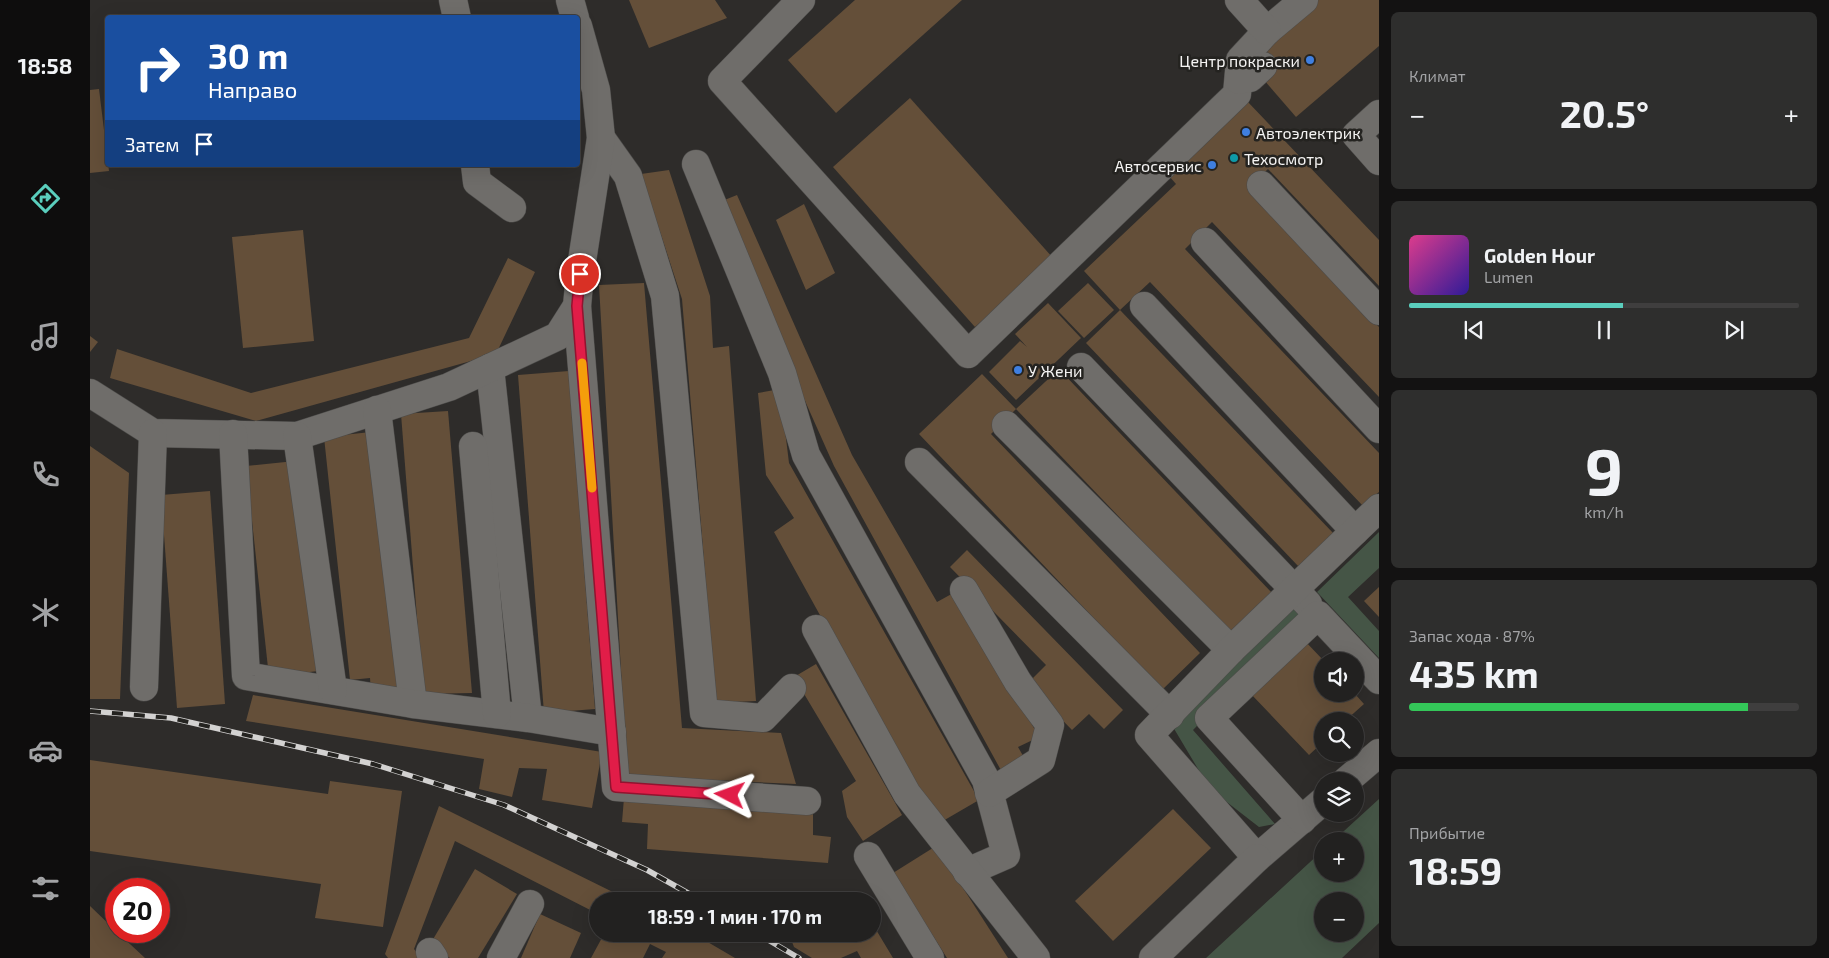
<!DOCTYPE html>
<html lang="ru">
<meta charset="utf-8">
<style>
:root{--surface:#222120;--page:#2e2e2d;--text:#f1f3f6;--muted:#a2a3a5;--line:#3f3e3e;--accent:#5acebd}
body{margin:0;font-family:"Exo 2",sans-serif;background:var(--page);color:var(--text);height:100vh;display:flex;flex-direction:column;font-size:19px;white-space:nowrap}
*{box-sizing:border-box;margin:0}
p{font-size:16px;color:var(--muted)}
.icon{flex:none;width:28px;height:28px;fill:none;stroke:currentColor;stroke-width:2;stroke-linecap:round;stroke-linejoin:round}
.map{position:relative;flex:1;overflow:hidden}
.side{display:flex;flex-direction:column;gap:12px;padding:12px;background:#131212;width:450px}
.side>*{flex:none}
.top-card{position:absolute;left:15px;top:15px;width:475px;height:152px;border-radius:5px;box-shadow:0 5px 20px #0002,0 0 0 1px var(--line);background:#1a4fa0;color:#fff;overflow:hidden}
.tools{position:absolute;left:1224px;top:652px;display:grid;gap:10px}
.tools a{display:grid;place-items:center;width:50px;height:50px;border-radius:50%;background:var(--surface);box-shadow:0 5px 20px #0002,0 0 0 1px var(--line);font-size:25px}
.speed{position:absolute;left:15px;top:878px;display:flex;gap:10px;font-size:25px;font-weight:700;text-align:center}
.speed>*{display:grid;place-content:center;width:65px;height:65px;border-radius:50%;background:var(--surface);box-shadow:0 5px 20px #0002,0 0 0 1px var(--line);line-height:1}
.speed .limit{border:8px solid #d22;background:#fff;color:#111}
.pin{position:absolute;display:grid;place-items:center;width:42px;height:42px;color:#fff;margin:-21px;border:2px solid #fff;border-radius:50%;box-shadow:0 1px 5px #0007}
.me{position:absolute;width:55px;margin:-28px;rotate:274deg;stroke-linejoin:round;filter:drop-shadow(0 0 4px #0008)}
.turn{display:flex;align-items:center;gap:18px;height:105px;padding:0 20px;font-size:22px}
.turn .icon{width:65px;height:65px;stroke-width:2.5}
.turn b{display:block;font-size:35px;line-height:42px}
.then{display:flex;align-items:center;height:48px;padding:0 20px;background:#0003;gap:10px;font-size:19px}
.big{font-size:38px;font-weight:700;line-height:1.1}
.side .card{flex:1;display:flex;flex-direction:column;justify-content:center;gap:8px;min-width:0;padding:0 18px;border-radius:8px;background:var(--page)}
.side .dial{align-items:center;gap:0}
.dial b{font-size:65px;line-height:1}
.song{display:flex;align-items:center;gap:15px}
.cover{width:60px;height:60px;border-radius:8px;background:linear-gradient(135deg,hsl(330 70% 55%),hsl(250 70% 35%))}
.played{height:5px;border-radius:2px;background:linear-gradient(90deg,var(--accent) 55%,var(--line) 55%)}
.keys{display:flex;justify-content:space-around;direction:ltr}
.heat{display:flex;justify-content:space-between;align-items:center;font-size:28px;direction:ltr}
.charge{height:8px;border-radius:4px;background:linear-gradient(90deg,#34c759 87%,var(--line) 0)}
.trip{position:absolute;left:499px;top:892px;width:292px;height:50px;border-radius:25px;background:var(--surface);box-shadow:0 5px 20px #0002,0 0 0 1px var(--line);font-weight:700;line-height:50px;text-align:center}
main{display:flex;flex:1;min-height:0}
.tab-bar{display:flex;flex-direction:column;width:90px;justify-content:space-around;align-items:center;background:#0e0d0d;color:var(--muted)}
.tab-bar .icon{width:35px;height:35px}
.tab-bar .on{color:var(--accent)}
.tab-bar b{font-size:22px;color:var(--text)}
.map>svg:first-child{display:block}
</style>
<main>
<nav class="tab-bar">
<b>18:58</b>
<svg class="icon on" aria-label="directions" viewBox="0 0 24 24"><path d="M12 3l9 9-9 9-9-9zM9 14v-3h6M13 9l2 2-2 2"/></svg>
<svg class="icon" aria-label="music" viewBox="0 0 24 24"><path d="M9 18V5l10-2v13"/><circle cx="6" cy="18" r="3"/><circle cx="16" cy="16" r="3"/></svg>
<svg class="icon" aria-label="phone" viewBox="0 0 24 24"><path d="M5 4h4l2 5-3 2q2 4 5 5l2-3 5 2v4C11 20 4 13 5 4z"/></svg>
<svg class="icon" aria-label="climate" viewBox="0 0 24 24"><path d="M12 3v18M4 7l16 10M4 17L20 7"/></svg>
<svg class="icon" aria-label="car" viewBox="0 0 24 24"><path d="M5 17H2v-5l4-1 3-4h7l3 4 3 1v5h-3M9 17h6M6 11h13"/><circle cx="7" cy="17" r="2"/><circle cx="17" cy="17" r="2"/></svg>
<svg class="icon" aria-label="filters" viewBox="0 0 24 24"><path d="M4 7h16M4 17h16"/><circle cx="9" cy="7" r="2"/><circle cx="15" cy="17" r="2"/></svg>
</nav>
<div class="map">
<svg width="1289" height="958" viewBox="0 0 1289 958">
<rect width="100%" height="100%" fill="#2e2c2a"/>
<g fill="#455546" fill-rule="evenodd">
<polygon points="1289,532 1289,568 1258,597 1289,631 1289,658 1227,592"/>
<polygon points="1207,603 1217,615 1103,730 1185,824 1169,827 1120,789 1083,727"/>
<path d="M 1289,799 L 1289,923 L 1252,958 L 1116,958 L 1232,851 L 1232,874 L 1265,874 L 1265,841 L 1243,841 ZM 1232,901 L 1265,901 L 1265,934 L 1232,934 Z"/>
</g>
<g fill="#644f39">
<polygon points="539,0 625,0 637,18 559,48"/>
<polygon points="765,0 872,0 746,113 698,60"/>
<polygon points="1226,0 1289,0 1289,46 1206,117 1174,80 1164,55"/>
<polygon points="9,89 19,171 0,173 0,90"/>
<polygon points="820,98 963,258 885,327 743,167"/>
<polygon points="1157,101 1289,240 1289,286 1178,169 1157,189 1289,327 1289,397 1122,222 1095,249 1289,453 1289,492 1273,506 1060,282 1030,310 994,271 1086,184 1079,176"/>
<polygon points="579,170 620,296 623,348 639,346 666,701 626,703 592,299 551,174"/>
<polygon points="647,195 762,455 847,602 867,591 949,737 928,747 936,761 913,774 744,466 627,203"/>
<polygon points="714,204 745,273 716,290 686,220"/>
<polygon points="213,230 224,341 153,348 142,237"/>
<polygon points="418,258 445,272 406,354 166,421 20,378 27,349 161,393 379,338"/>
<polygon points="554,283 592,728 691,733 706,784 537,776 509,285"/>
<polygon points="998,283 1024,310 994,338 968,311"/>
<polygon points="958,303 991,338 926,400 899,372 930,341 937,347 925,334"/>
<polygon points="1030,310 1244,534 1209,567 996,343"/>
<polygon points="0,336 8,342 0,352"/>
<polygon points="969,369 1182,593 1140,633 926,409"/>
<polygon points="479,371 505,709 454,713 428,375"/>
<polygon points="892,374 926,409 901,434 1110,653 1072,690 829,434"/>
<polygon points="690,389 699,463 889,800 846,825 684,532 704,518 676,475 668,393"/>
<polygon points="358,411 382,693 333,694 311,414"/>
<polygon points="281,432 309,688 281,692 280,678 260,680 234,437"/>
<polygon points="0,446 39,473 30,699 0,699"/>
<polygon points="205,461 228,671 179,677 156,466"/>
<polygon points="120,491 135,704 87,708 71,495"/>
<polygon points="877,550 1033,710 1014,729 999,714 982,730 937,684 956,665 860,567"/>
<polygon points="1289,587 1289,617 1274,601"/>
<polygon points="1215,641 1234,661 1232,694 1265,694 1274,704 1255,721 1232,721 1232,743 1219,755 1160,693"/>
<polygon points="726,664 812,815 773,841 757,817 752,791 766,781 704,677"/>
<polygon points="163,695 512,752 502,808 452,800 457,769 429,768 422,797 389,789 394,759 156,721"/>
<polygon points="0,760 238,794 240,781 312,791 293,927 225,918 231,884 0,851"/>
<polygon points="534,798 723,814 723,835 741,837 738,863 557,849 558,824 532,822"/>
<polygon points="349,806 541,901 508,901 508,914 365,841 324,949 331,958 298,958 295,954"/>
<polygon points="1083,809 1121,848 1023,941 985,901"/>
<polygon points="846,846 918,958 857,958 803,873"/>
<polygon points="385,869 427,894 388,958 360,958 339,946"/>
<polygon points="0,906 26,931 55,958 0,958"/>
<polygon points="450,914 491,933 480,958 431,958"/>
<polygon points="782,923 803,958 771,958 767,951 751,958 722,958 704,947 699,934 782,934"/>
<polygon points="514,934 604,934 645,958 572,958 576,952 560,944 553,958 501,958"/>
</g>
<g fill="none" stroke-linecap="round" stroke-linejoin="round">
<defs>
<g id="minor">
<polyline points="363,0 367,18"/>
<polyline points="480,0 485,18"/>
<polyline points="711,0 632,81 878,354 1147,94 1150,60 1177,31 1214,0"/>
<polyline points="1149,0 1177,31"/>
<polyline points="1149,80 1160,78 1173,66"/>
<polyline points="1289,114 1266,135 1289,161"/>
<polyline points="511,138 538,176 575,296 614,713 673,718 702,688"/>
<polyline points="606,164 692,373 716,455 896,780 916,855 877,872"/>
<polyline points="385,165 387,182 422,208"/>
<polyline points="1171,185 1289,311"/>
<polyline points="1115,242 1289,429"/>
<polyline points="487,306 526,787 717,801"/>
<polyline points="1054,306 1265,531"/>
<polyline points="991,367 1218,604"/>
<polyline points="400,368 438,718"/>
<polyline points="0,393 63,433 207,436 359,387 468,336 487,306 490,274 511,138 506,90 488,26"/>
<polyline points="287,410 323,704"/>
<polyline points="916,425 1141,650"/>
<polyline points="143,434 156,676 323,704 438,718 522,732"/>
<polyline points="207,436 243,690"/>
<polyline points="383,446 407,714"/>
<polyline points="829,462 1080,715"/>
<polyline points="874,590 928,682 960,725 951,760 899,793"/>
<polyline points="726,629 817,794 946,958"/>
<polyline points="54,687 63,433"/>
<polyline points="1256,781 1289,753"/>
<polyline points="1232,802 1167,858 1059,735 1141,650 1289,508"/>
<polyline points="1212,820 1119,718 1228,615 1289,680"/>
<polyline points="778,856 840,958"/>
<polyline points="340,952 344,958"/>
<polyline points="411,958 440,904"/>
<polyline points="1063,958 1167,858"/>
</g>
</defs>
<use href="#minor" stroke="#4c4b49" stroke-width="29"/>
<use href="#minor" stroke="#6f6d6a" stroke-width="28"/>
<defs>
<g id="rail">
<polyline points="0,711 81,718 283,764 414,805 557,870 612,901"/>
<polyline points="668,934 709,958"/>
</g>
</defs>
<use href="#rail" stroke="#d3d2d1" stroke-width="5.5"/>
<use href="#rail" stroke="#242320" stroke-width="4" stroke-dasharray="11" stroke-linecap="butt"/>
</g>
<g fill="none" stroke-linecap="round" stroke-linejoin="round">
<defs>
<polyline id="route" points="490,274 487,306 526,787 640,795"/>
</defs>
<use href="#route" stroke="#92132f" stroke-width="12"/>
<use href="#route" stroke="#e11d48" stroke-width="9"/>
<polyline stroke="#f59e0b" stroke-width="9" points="492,363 502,488"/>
</g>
<g fill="#3f7fe0" stroke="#242320" stroke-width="2">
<circle cx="1220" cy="60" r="5"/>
<circle cx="1156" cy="132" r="5"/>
<circle cx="1122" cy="165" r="5"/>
<circle cx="928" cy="370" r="5"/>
</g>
<circle fill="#0f9aa8" stroke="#242320" stroke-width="2" cx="1144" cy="158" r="5"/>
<g text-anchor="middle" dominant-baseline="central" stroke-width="5" stroke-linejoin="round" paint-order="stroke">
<g font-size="16" fill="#f5f4f3" stroke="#242320" text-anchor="start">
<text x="1210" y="60" text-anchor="end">Центр покраски</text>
<text x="1166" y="132">Автоэлектрик</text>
<text x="1154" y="158">Техосмотр</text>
<text x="1112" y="165" text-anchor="end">Автосервис</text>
<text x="938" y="370">У Жени</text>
</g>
</g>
</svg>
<div class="tools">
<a><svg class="icon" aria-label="sound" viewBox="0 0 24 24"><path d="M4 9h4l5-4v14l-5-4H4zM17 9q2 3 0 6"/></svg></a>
<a><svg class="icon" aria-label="search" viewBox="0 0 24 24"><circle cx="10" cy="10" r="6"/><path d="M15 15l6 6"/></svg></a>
<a><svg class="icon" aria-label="layers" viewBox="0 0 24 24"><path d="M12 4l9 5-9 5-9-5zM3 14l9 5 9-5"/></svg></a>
<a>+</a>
<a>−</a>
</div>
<div class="speed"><div class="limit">20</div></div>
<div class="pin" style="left:490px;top:274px;background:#d93025"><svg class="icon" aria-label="arrive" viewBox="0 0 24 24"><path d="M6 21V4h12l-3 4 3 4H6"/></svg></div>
<svg class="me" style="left:640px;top:795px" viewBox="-20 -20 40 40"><path d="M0-17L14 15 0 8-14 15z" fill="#e11d48" stroke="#fff" stroke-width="4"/></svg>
<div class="trip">18:59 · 1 мин · 170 m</div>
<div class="top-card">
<div class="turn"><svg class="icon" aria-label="right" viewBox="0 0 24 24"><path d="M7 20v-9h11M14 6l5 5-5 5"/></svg><div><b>30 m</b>Направо</div></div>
<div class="then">Затем<svg class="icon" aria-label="arrive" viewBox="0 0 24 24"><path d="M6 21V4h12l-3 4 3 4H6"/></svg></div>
</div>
</div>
<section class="side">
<div class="card"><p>Климат</p>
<div class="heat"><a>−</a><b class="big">20.5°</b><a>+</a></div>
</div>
<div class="card">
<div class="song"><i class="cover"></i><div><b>Golden Hour</b><p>Lumen</p></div></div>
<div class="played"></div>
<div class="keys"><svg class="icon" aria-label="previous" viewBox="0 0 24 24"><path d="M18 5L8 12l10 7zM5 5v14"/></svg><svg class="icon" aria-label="pause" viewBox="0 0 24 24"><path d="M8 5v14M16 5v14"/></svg><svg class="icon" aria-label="next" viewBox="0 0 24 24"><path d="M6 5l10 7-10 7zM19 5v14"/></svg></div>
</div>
<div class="card dial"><b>9</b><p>km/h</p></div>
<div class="card"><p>Запас хода · 87%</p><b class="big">435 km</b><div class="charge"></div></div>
<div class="card"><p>Прибытие</p><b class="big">18:59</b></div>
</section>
</main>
